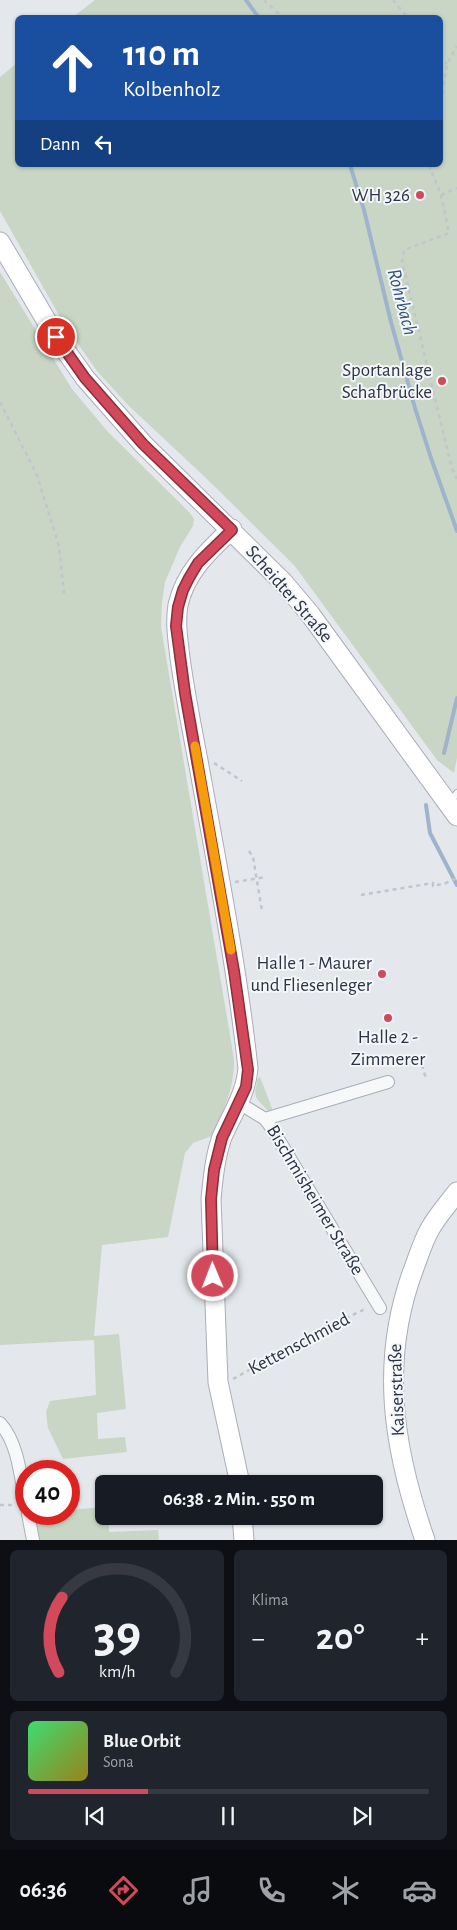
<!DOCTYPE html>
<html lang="de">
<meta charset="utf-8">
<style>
:root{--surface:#171b24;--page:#20242c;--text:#f1f3f6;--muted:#9ea1a6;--line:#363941;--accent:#d1495b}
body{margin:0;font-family:"Alegreya Sans",sans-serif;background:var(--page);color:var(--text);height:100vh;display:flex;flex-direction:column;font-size:19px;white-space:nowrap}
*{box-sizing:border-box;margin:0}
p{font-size:16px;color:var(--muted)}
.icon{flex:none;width:28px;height:28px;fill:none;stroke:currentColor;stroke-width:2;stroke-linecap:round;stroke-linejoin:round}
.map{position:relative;height:1540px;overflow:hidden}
.details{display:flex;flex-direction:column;gap:10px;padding:10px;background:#0d0f14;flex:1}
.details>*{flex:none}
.guide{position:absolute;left:15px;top:15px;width:428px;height:152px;border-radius:8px;box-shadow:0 1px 4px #0004;background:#1a4fa0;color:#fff;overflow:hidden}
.speed{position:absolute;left:15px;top:1460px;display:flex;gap:10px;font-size:25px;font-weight:700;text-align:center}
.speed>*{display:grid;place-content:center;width:65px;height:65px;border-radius:50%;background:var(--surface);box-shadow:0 1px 4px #0004;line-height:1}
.speed .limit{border:8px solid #d22;background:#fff;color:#111}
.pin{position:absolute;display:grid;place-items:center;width:42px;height:42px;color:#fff;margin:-21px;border:2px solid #fff;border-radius:50%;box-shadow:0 1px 5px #0007}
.me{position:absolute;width:55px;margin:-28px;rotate:359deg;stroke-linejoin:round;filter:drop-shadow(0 0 4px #0008)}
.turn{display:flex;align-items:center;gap:18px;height:105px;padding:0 25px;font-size:22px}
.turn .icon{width:65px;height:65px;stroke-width:2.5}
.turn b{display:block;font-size:35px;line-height:42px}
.then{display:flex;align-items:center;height:48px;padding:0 25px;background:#0003;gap:10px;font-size:19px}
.big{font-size:38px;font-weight:700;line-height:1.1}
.details .widget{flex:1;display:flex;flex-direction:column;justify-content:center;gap:8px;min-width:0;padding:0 18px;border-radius:8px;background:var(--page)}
.details .dial{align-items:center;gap:0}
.dial svg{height:130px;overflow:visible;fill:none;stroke:var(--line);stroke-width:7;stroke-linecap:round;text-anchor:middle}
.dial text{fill:var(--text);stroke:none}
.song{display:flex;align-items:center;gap:15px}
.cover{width:60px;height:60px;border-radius:8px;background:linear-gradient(135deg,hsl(140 70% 55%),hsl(50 70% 35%))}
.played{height:5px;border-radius:2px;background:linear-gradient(90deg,var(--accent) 30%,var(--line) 30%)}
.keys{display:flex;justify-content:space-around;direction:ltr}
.heat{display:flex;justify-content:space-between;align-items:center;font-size:28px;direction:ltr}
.details .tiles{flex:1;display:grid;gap:10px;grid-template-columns:1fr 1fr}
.widget:last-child{grid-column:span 2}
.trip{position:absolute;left:95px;top:1475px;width:288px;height:50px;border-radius:8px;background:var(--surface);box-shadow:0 1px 4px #0004;font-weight:700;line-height:50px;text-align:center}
.dock{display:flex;height:80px;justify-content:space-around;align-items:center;background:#090b0e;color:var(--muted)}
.dock .icon{width:35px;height:35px}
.dock .on{color:var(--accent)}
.dock b{font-size:22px;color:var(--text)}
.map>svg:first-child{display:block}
</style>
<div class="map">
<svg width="457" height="1540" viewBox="0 0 457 1540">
<rect width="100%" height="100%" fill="#e4e7ec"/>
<g fill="#c9d6c5">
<polygon points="95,0 457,0 457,758 454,773 437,760 294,565 207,479 128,405 97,371 64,324 0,211 0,77 17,63 18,165 440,165 440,18 73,17"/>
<path d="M 0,272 L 72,389 L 108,432 L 190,513 L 194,519 L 193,526 L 180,547 L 165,582 L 162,602 L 161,627 L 234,1059 C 234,1092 224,1107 212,1136 L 193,1143 L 185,1153 L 168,1237 L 102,1245 L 94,1336 L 119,1334 L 126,1409 L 97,1413 L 98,1439 L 125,1437 L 127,1452 L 63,1459 L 48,1428 L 46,1412 L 50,1401 L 96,1395 L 94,1340 L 0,1345 Z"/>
<path d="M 260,1077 L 273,1111 L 270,1113 C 256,1097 252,1100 258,1078 Z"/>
<polygon points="104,1507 104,1516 109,1516 109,1532 158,1530 159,1540 39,1540 34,1514 69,1514 69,1510"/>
</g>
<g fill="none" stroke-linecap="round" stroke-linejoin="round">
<g stroke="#9fb4cc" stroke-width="4">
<polyline points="246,0 259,18"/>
<polyline points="350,165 364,210 391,322 415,408 431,458 457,531"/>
<polyline points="444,753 457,698"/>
<polyline points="426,805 430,833 457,885"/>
</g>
<defs>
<polyline id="lane" points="450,802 457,793"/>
<g id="street">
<polyline points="239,1103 265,1119 271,1127 380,1308"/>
<polyline points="265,1119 388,1082"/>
<path d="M 0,1423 C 19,1444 21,1480 26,1507"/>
<polyline points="28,1514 33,1540"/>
</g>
<g id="secondary">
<polyline points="0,242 56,337 85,378 143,444 283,582 310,614 457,816"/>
<path d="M 232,529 C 208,551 185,573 178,605 C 175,623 178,640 180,658 C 185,694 192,730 199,766 C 217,866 237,967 248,1068 C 246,1094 232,1114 222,1137 C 215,1157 213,1178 211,1199 L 218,1382 L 240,1484"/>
<polyline points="242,1516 244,1540"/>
<path d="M 425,1540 C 393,1448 379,1361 414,1268 C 419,1255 423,1241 430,1229 C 437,1216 448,1204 457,1192"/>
</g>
</defs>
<use href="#lane" stroke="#a9aeb7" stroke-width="8"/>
<use href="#street" stroke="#a9aeb7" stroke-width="14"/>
<use href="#secondary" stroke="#a9aeb7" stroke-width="21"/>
<g stroke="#c2c5cb" stroke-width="2.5" stroke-dasharray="4 4" stroke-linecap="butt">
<polyline points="264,0 283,18"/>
<polyline points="393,0 408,18"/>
<polyline points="440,56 447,64"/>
<polyline points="440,109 447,64 457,46"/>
<polyline points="429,165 441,195 449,233 404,250 402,261 452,469 457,479"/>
<polyline points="441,195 457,188"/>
<polyline points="0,402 37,475 59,546 64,595"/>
<polyline points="214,763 242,781"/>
<polyline points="249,851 253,857 262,911"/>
<polyline points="235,882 266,877"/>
<polyline points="361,895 433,883 433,886 446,883 457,878"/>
<polyline points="422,1065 426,1079"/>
<polyline points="233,1379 320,1331 367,1308"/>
<polyline points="0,1505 14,1505"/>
</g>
<use href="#lane" stroke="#f7f8fa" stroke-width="6"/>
<use href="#street" stroke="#f7f8fa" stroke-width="12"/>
<use href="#secondary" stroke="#fff" stroke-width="19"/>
</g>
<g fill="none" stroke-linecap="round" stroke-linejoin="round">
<defs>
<polyline id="route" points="56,337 85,378 143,444 232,530 198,563 189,578 183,590 178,607 176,626 185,693 234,971 248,1070 246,1087 222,1138 214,1170 211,1199 213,1276"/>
</defs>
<use href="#route" stroke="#882f3b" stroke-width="12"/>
<use href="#route" stroke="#d1495b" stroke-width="9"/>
<polyline stroke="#f59e0b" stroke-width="9" points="195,746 231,950"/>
</g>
<g fill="#d1495b" stroke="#f4f6f9" stroke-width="2">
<circle cx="420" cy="195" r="5"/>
<circle cx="442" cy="381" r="5"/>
<circle cx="382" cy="974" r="5"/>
<circle cx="388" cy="1018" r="5"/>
</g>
<g text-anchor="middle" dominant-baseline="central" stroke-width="4" stroke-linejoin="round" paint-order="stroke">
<g font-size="19" fill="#2b3445" stroke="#f4f6f9" text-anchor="end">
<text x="410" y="195">WH 326</text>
<text x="432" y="370">Sportanlage<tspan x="432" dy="22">Schafbrücke</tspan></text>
<text x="372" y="963">Halle 1 - Maurer<tspan x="372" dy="22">und Fliesenleger</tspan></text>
<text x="388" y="1037" text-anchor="middle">Halle 2 -<tspan x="388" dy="22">Zimmerer</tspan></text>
</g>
<g font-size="19" fill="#2b3445" stroke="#f4f6f9">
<text transform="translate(289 594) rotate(49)">Scheidter Straße</text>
<text transform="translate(315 1200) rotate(59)">Bischmisheimer Straße</text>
<text transform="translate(299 1344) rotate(-28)">Kettenschmied</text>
<text transform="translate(397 1390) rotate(-92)">Kaiserstraße</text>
</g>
<g font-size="20" font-style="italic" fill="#34527a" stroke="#f4f6f9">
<text transform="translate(402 302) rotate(75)">Rohrbach</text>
</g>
</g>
</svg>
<div class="speed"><div class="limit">40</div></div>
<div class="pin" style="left:56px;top:337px;background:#d93025"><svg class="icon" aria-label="arrive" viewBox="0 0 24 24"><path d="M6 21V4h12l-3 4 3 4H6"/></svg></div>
<svg class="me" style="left:213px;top:1276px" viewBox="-20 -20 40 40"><circle r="17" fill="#d1495b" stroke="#fff" stroke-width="3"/><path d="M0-11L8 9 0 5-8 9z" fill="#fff"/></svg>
<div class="trip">06:38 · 2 Min. · 550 m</div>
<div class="guide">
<div class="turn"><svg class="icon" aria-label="ahead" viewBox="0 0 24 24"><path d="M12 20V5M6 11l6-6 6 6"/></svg><div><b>110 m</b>Kolbenholz</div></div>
<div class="then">Dann<svg class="icon" aria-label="left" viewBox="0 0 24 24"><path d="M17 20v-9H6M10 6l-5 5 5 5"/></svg></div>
</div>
</div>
<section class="details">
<div class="tiles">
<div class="widget dial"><svg viewBox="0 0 100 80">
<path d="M14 69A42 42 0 1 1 86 69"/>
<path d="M14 69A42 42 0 0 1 16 23" stroke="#d1495b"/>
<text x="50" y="56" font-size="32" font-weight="700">39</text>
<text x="50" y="72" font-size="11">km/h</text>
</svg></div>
<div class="widget"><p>Klima</p>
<div class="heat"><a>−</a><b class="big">20°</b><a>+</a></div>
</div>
<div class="widget">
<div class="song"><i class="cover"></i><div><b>Blue Orbit</b><p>Sona</p></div></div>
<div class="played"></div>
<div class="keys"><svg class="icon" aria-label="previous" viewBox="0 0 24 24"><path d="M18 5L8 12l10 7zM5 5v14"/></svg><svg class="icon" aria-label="pause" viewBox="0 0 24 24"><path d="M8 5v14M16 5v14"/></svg><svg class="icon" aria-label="next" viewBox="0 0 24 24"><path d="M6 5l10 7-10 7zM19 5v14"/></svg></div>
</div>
</div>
</section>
<nav class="dock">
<b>06:36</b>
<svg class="icon on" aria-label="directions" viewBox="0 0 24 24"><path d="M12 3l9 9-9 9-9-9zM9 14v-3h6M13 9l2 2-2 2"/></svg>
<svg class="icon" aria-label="music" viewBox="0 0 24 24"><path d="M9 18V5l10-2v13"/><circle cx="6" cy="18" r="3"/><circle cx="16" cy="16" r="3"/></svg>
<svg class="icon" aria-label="phone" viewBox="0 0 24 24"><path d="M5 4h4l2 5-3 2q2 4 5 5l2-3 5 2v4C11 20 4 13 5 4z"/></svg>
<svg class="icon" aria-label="climate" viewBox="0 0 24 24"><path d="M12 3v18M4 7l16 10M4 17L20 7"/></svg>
<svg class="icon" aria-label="car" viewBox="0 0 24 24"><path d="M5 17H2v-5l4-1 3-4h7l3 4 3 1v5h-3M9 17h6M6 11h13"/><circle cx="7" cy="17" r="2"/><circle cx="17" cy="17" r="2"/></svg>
</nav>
